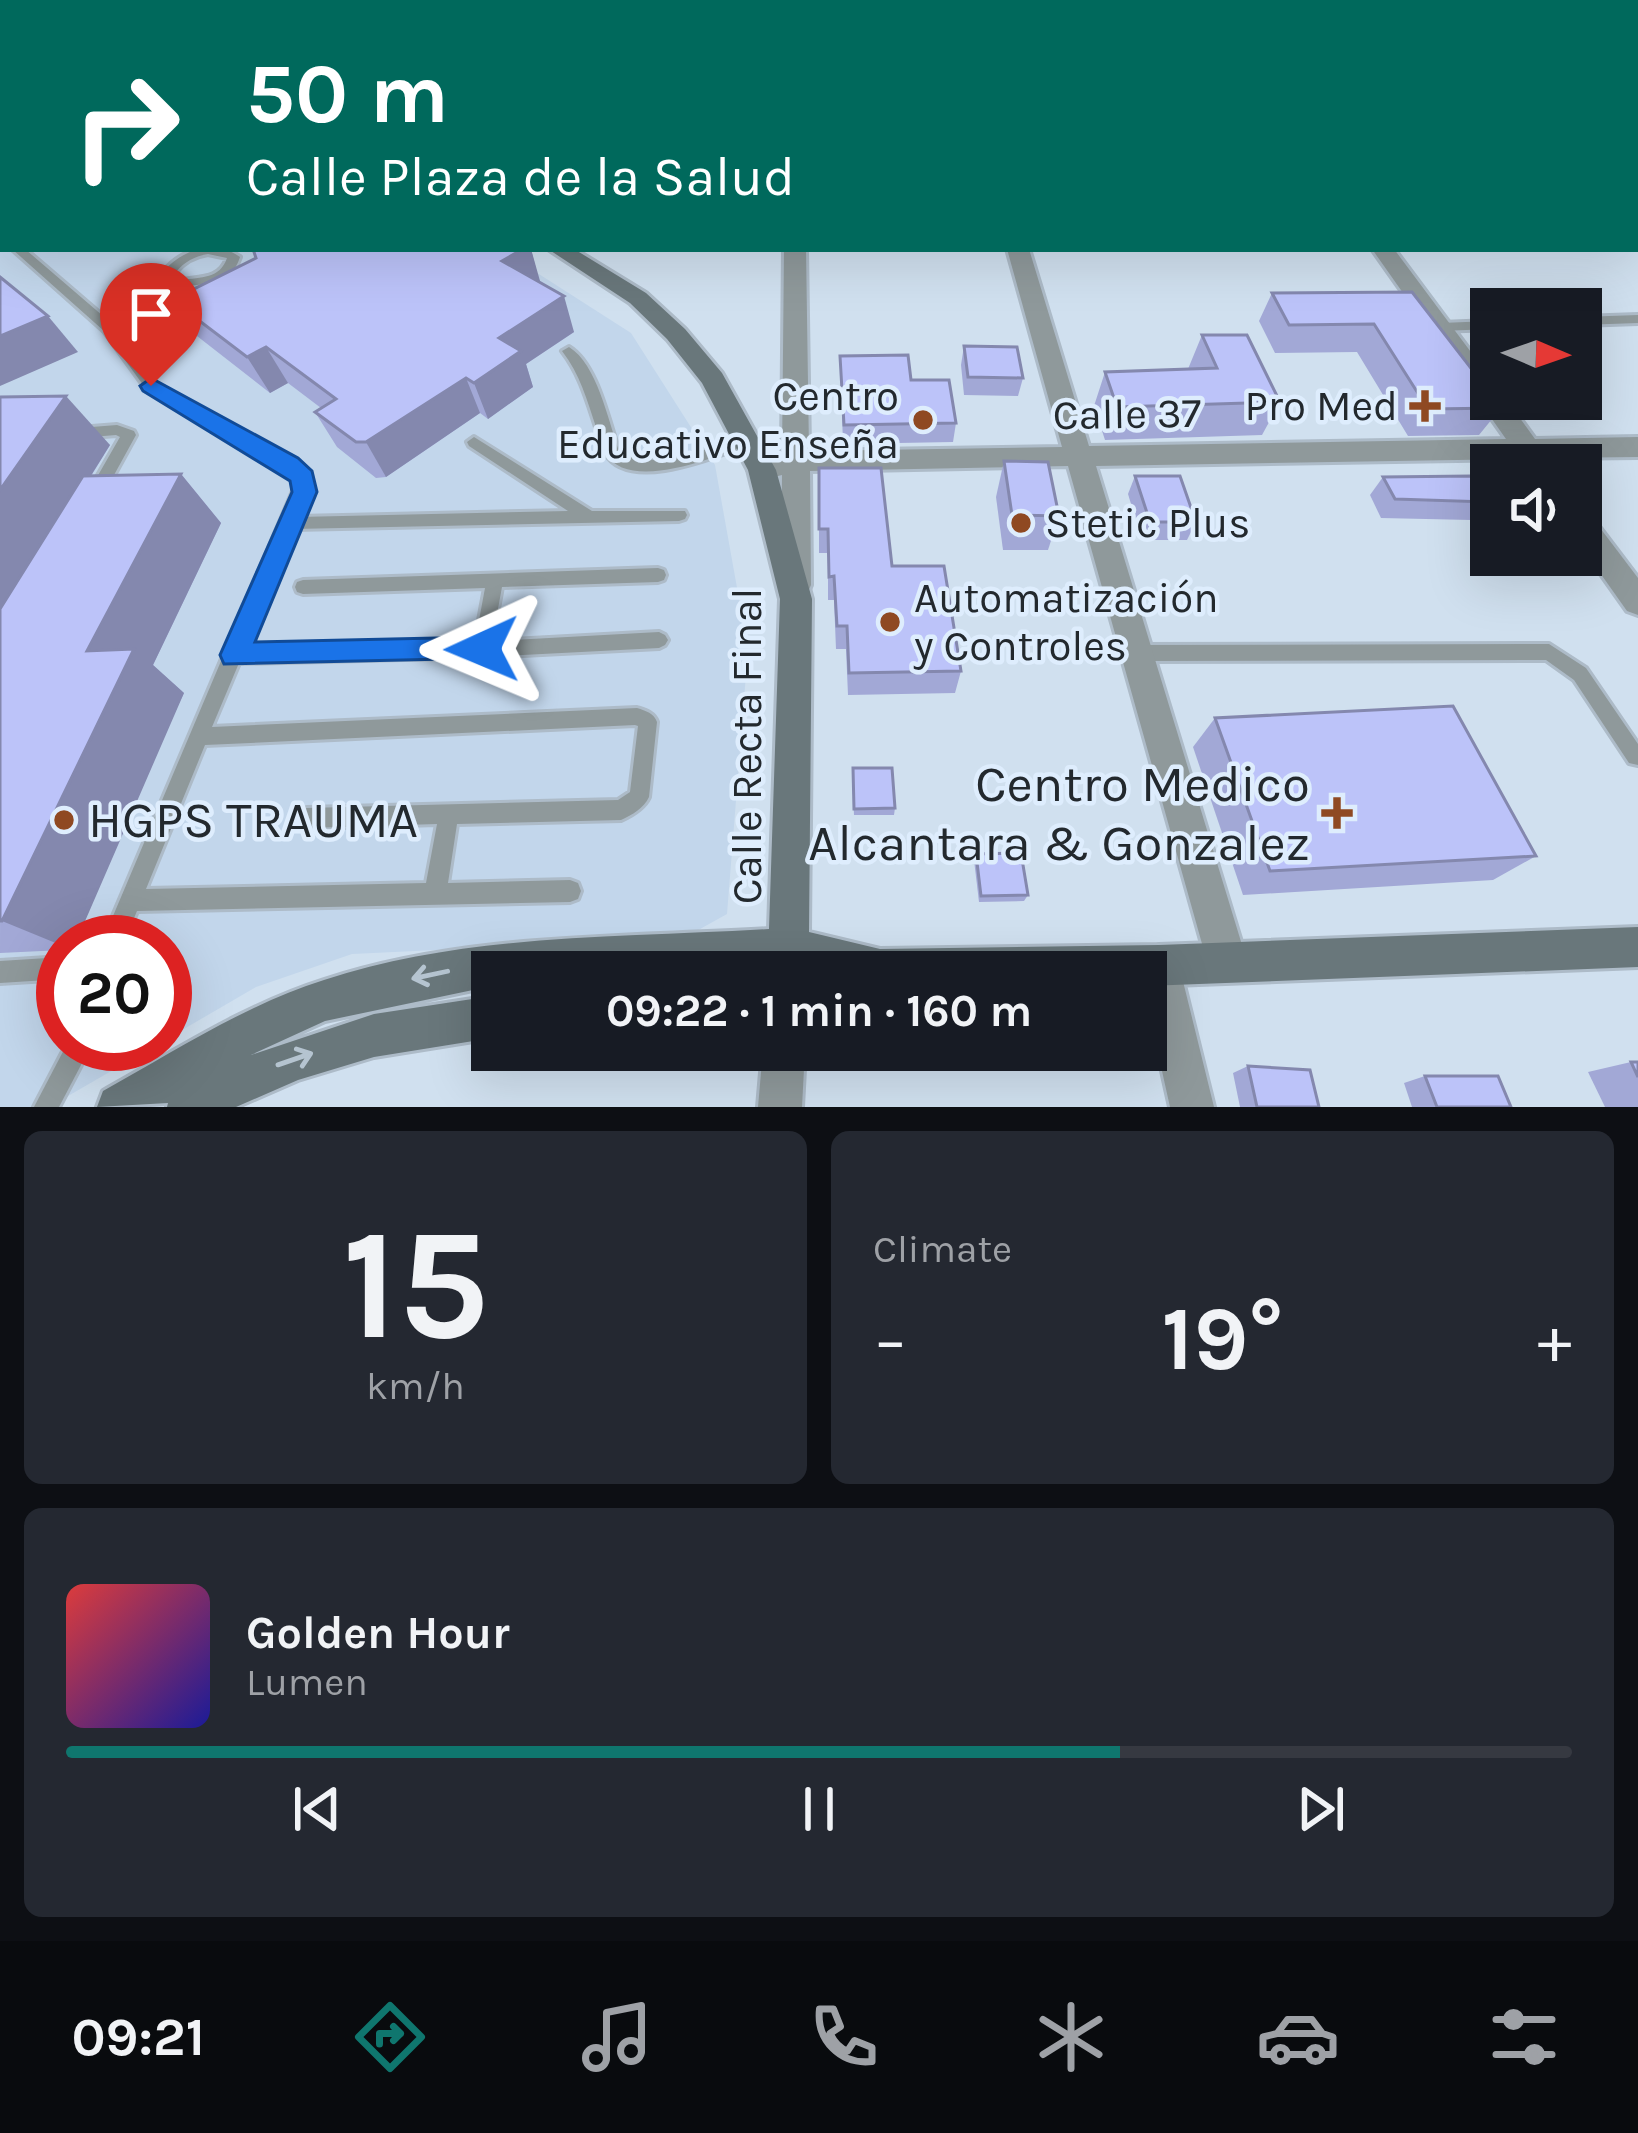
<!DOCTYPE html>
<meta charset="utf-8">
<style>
:root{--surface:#171b24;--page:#242831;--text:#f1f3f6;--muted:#9ea1a6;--line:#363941;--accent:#0f766e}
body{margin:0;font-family:Karla,sans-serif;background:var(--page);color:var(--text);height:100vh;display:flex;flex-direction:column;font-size:45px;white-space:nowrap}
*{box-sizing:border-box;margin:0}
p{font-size:39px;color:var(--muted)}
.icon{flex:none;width:66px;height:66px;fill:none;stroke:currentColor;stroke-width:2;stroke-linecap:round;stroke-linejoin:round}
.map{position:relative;height:1107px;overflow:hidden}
.panel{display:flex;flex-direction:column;gap:24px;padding:24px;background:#0d0f14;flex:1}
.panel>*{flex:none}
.guide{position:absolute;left:0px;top:0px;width:1638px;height:252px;box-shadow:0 12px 48px #0002;background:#00695c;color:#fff;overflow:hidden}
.needle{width:78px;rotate:92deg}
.controls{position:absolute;left:1470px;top:288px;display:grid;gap:24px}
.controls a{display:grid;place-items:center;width:132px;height:132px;border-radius:0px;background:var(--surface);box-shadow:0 12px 48px #0002;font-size:60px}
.speed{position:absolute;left:36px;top:915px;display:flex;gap:24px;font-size:60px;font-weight:700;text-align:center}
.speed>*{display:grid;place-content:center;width:156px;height:156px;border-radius:50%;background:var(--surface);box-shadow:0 12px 48px #0002;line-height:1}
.speed .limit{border:18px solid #d22;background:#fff;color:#111}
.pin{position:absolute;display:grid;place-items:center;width:102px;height:102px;color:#fff;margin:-123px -51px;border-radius:50% 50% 50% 0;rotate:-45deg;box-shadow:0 0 12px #0007}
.pin .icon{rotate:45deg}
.me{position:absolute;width:132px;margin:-66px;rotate:269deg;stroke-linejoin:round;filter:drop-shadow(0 0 9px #0008)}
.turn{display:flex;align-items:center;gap:42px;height:252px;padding:0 48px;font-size:54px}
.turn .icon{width:156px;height:156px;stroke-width:2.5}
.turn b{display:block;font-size:84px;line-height:102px}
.big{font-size:90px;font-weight:700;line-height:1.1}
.panel .tile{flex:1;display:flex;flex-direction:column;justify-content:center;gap:18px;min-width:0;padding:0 42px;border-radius:18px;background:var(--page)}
.panel .dial{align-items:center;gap:0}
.dial b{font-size:156px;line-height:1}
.song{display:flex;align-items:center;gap:36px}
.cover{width:144px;height:144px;border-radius:18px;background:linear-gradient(135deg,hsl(0 70% 55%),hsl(240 70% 35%))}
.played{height:12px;border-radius:6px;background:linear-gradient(90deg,var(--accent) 70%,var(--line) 70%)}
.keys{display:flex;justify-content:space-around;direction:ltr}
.heat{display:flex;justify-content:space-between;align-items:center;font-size:66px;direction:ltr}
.panel .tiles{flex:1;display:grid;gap:24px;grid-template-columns:1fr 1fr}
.tile:last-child{grid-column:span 2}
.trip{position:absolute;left:471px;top:951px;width:696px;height:120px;border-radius:0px;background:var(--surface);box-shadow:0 12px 48px #0002;font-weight:700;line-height:120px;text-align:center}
.tab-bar{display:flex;height:192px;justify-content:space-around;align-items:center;background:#090b0e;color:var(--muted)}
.tab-bar .icon{width:84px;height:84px}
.tab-bar .on{color:var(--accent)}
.tab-bar b{font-size:54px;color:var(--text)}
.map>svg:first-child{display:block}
</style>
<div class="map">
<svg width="1638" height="1107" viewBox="0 0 1638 1107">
<rect width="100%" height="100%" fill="#d0e0ef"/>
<polygon fill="#c2d6eb" points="0,23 3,249 500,249 631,333 715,465 748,649 727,914 684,938 352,954 256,987 165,1040 165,942 63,942 63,1044 158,1044 49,1107 0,1107"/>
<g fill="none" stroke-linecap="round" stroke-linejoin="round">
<defs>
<g id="lane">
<polygon points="0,0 6,0 0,6"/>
<polygon points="991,0 999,0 1001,3 993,3"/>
<polygon points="1084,0 1095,0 1098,3 1087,3"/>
<polygon points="3,28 3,36 0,37 0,29"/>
<polygon points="1635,131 1638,132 1638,139 1635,138"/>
<polygon points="3,237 3,245 0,246 0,238"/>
<path d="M 12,249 L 25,249 L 110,322 L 146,295 L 171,283 L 163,272 C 182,249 215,239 240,257 C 228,293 202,279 174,290 C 153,299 135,316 117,329 L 156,383 L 304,466 L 312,484 L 298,517 L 568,511 L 469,446 L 467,442 L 474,437 L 592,511 L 685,511 L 687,515 L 685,519 L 679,521 L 293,529 L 245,647 L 475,642 L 485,588 L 303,594 L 297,592 L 295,587 L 297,582 L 303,580 L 658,568 L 664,570 L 666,575 L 664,580 L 658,582 L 502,587 L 492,641 L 659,632 L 665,635 L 668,640 L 665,645 L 659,648 L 482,657 L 239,663 L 212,727 L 637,708 C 646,711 654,713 657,722 L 649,797 C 644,808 632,815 621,820 L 457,824 L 448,883 L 570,880 L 578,883 L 581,891 L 578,899 L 570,902 L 137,911 L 124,942 L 102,942 L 296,484 L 293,473 L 146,389 L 104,331 ZM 208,254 L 227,258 C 220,279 201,277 182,280 L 176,272 C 184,262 195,256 208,254 ZM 635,725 L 638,726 L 630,792 L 618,800 L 307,808 L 300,811 L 297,818 L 300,825 L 307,828 L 437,824 L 426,883 L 146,889 L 205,745 Z"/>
<polygon points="1638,315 1638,323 1581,325 1581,317"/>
<polygon points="1491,321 1491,329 1441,331 1434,327 1441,323"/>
<path d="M 569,347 C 597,364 608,420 619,451 C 661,474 708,447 749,434 L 756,439 L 754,443 C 721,454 630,495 605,453 C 601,446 599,435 596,427 C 587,400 580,374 562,351 Z"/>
<polygon points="117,425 134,431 136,435 103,495 91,495 89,491 120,437 116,435 79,438 72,433 79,428"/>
<polygon points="1549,644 1586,668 1638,744 1638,765 1629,763 1574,680 1546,660 1137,661 1131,658 1128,653 1131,648 1137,645"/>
<polygon points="63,957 63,979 0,983 0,961"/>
<polygon points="67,1044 92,1044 59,1107 34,1107"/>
</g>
<g id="street">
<polygon points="675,0 948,0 673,3"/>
<polygon points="1195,0 1211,0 1213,3 1197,3"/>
<polygon points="1473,0 1490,0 1492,3 1475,3"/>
<polygon points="1584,0 1599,0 1601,3 1585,3"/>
<rect x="0" y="6" width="3" height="10"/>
<polygon points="1635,25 1638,26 1638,36 1635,35"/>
<rect x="1635" y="193" width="3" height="12"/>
<polygon points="784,249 806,249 809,451 1062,447 1007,249 1029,249 1089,446 1506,439 1372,249 1394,249 1491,379 1491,399 1506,399 1535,439 1638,437 1638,457 1548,458 1550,465 1524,465 1519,459 1096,466 1246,958 1240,972 1226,978 1212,972 1206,958 1068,466 810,471 811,585 807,594 785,594 781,585 782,475 762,480 748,470 752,463 782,455"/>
<polygon points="1581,513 1591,516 1638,578 1638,615 1627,611 1581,546"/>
<polygon points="1159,945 1173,951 1179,965 1214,1107 1170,1107 1146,999 1146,972 1140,972 1145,951"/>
<polygon points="763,1050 805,1050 802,1107 758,1107"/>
</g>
<g id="secondary">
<polygon points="477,0 493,0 475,3"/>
<polygon points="1432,0 1449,0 1451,3 1434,3"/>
<polygon points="1635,167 1638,168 1638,182 1635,181"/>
<path d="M 548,249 L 574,249 L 646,293 L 685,329 L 722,373 L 776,470 L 812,599 L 809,932 L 880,949 L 1159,945 L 1638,927 L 1638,967 L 1146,986 L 1146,972 L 492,972 L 492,986 L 325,1021 L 251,1055 L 374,1014 L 492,996 L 492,1038 L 374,1057 L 298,1080 L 236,1107 L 167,1107 L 168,1103 L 97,1107 L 103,1091 C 175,1051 245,1005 324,980 C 466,933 621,938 769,929 L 780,599 L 748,470 L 702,383 L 667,339 L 630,303 Z"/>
</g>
</defs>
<use href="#lane" stroke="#adbbc8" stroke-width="6"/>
<use href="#street" stroke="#adbbc8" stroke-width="6"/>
<use href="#secondary" stroke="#adbbc8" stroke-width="6"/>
<use href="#lane" fill="#8f999b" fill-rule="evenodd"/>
<use href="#street" fill="#8f999b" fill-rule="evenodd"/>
<use href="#secondary" fill="#69777b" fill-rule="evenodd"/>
</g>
<g fill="#a2a8d6">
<polygon points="1609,0 1638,0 1638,24 1635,21 1635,3 1613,3"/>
<polygon points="253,249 531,249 539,281 574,332 526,364 533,387 488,419 480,413 386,477 376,478 337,447 315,412 321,408 288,383 270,393 197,336 172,300 256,258"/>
<polygon points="1412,292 1501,408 1479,435 1408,436 1357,352 1275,353 1259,321 1272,293"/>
<polygon points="1202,335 1280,402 1262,435 1105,440 1094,406 1105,372 1188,369"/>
<polygon points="964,346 1023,378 1018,396 964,395 961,365"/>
<polygon points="840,356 911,380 956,423 953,442 843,444"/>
<polygon points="1,397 110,445 91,476 181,474 221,523 153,665 184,693 63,942 63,950 0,953"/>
<polygon points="1004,461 1059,516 1048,550 1003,550 996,497"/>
<polygon points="819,468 892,566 961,671 955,693 848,695 846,649 836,649 834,600 828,600 828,553 819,553"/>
<polygon points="1135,476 1196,522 1187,540 1142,540 1128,494"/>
<polygon points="1383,477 1487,502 1471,520 1381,518 1370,495"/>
<polygon points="1215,718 1536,856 1493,880 1243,895 1193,747"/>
<polygon points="852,776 895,808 894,815 854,815"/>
<polygon points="976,854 1028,895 1024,901 979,902 974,860"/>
<polygon points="1631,1062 1638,1062 1638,1107 1605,1107 1588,1072"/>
<polygon points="1248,1066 1319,1107 1240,1107 1233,1073"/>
<polygon points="1425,1076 1511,1107 1412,1107 1404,1083"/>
</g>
<g fill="#8488ae">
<polygon points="523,249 531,249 540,281 514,297 502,261"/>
<polygon points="564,296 574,332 526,364 533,387 488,419 474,383 499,338"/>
<polygon points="48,316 78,352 0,386 0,336"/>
<polygon points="266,347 288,383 270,393 247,357"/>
<polygon points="466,378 480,413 386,477 366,442"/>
<polygon points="66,396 110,445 0,622 0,490"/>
<polygon points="181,474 221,523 153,665 184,693 76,942 63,942 63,946 2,921 87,651"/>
</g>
<g fill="#bcc3f9" stroke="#8488ae" stroke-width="3">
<polygon points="253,249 523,249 502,261 564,296 499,338 521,351 474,383 466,378 366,442 356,442 315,412 336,399 266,347 247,357 172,300 256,258"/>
<polygon points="0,277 48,316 0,336"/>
<polygon points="1412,292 1491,394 1491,399 1495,399 1501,408 1428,409 1374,324 1289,325 1272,293"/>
<polygon points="1202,335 1247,335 1280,402 1117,407 1105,372 1217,368"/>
<polygon points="964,346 1017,347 1023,378 968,377"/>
<polygon points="908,355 911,380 949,380 956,423 844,425 840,356"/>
<polygon points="66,396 0,490 0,397"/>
<polygon points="1004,461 1048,462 1059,516 1012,515"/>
<polygon points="819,468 881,468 892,566 944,566 961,671 849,673 847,626 837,626 834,576 829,577 828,529 819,529"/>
<polygon points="181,474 87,651 134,649 2,921 0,921 0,609 83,476"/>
<polygon points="1135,476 1180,476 1196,522 1150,522"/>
<polygon points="1471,476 1487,502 1395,499 1383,477"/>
<polygon points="1453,706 1536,856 1270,871 1215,718"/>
<polygon points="853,768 892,768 895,808 854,809"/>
<polygon points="1021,853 1028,895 981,896 976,854"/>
<polygon points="1631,1062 1638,1062 1638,1077"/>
<polygon points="1248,1066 1310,1070 1319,1107 1257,1107"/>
<polygon points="1425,1076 1498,1076 1511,1107 1437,1107"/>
</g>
<defs><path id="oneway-shaft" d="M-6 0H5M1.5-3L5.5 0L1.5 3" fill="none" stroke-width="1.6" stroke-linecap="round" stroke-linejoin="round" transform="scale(3)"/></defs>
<g stroke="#b5c4d0">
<use href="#oneway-shaft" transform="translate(430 975) rotate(168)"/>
<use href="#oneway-shaft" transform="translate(295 1059) rotate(-19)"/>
</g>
<polygon fill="#1a73e8" stroke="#114b97" stroke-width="3" points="151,378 298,458 312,471 317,492 255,642 482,637 493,640 497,649 493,658 224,664 220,655 292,492 290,481 143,391 140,386"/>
<g fill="#8f4922" stroke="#deedfd" stroke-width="4.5">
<path d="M1419 388h12v12h12v12h-12v12h-12v-12h-12v-12h12z"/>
<circle cx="923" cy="420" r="12"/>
<circle cx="1021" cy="523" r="12"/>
<circle cx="890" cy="622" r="12"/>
<path d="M1331 795h12v12h12v12h-12v12h-12v-12h-12v-12h12z"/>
<circle cx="64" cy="820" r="12"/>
</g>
<g text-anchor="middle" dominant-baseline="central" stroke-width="9" stroke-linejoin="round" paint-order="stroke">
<g font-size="42" fill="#23292e" stroke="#deedfd" text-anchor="end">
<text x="899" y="396">Centro<tspan x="899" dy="48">Educativo Enseña</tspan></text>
<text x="1398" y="406">Pro Med</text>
<text x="1045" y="523" text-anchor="start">Stetic Plus</text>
<text x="914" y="598" text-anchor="start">Automatización<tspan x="914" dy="48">y Controles</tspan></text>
</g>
<g font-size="42" fill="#23292e" stroke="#deedfd">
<text transform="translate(1127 414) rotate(-1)">Calle 37</text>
<text transform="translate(747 746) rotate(-90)">Calle Recta Final</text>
</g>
<g font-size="51" fill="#23292e" stroke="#deedfd" text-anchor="end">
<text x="1310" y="784">Centro Medico<tspan x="1310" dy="59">Alcantara &amp; Gonzalez</tspan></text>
<text x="88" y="820" text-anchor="start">HGPS TRAUMA</text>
</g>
</g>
</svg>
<div class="controls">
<a><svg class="needle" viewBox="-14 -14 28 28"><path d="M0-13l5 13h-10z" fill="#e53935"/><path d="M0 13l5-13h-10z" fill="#9ea1a6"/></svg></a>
<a><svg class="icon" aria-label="sound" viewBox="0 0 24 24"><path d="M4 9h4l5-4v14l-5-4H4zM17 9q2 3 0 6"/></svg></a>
</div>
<div class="speed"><div class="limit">20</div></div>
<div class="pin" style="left:151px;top:386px;background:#d93025"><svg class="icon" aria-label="arrive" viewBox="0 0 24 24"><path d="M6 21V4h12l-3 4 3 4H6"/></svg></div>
<svg class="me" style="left:482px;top:649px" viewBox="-20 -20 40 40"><path d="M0-17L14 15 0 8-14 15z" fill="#1a73e8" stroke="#fff" stroke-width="4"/></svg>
<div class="trip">09:22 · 1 min · 160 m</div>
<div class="guide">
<div class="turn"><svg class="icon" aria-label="right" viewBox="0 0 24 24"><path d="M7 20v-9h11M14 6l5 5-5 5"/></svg><div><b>50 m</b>Calle Plaza de la Salud</div></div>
</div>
</div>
<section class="panel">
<div class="tiles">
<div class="tile dial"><b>15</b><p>km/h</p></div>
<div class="tile"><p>Climate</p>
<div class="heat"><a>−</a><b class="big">19°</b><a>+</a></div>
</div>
<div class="tile">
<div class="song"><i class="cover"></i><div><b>Golden Hour</b><p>Lumen</p></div></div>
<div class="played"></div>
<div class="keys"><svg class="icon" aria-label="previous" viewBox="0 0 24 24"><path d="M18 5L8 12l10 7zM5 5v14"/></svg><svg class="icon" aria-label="pause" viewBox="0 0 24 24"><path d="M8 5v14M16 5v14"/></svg><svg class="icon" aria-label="next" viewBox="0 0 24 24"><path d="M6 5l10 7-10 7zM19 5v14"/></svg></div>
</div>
</div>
</section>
<nav class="tab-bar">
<b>09:21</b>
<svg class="icon on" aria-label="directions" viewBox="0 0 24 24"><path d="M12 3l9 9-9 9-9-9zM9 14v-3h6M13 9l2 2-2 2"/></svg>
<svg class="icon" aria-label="music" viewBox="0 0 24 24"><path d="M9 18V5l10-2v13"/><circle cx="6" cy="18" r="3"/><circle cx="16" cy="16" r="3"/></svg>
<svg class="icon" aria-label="phone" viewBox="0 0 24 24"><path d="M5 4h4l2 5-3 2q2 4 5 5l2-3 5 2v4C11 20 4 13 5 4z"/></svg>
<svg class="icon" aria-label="climate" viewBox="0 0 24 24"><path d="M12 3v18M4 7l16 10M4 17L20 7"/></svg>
<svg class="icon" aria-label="car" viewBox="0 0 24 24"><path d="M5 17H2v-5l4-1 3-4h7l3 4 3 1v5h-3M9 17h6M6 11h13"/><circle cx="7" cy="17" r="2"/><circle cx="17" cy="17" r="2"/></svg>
<svg class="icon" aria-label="filters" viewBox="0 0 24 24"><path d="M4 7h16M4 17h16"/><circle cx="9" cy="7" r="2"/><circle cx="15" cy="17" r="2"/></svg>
</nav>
